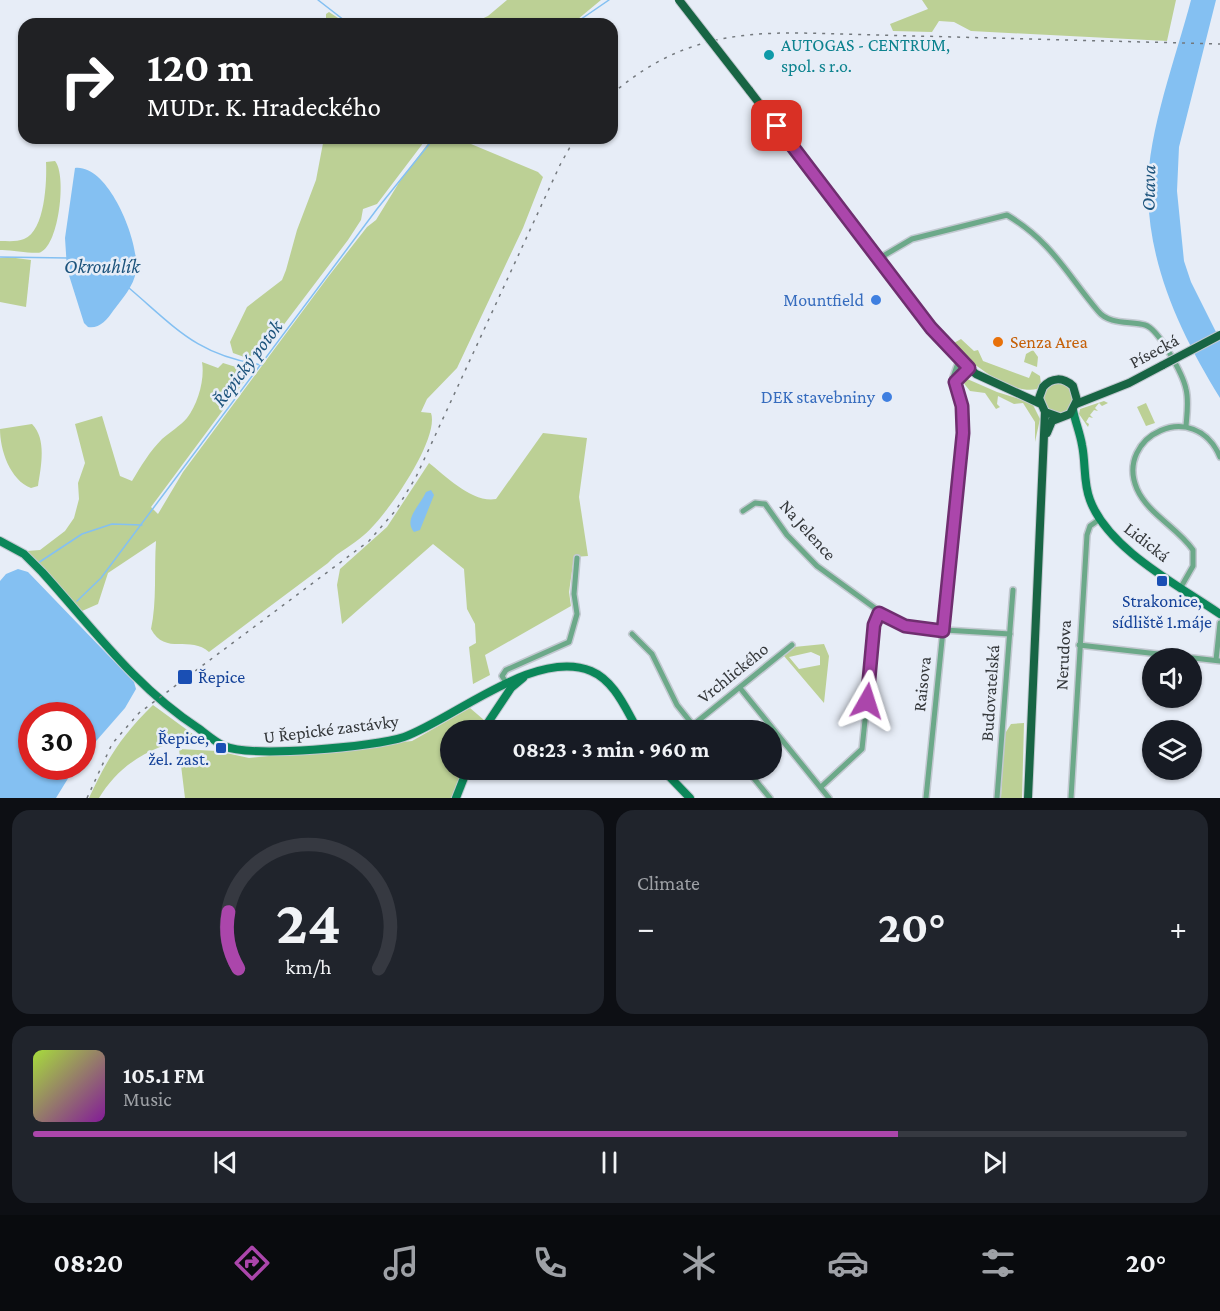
<!DOCTYPE html>
<meta charset="utf-8">
<style>
:root{--surface:#171b24;--page:#20242c;--text:#f1f3f6;--muted:#9ea1a6;--line:#363941;--accent:#ab46ab}
body{margin:0;font-family:"Crimson Pro",serif;background:var(--page);color:var(--text);height:100vh;display:flex;flex-direction:column;font-size:22px;white-space:nowrap}
*{box-sizing:border-box;margin:0}
p{font-size:20px;color:var(--muted)}
.icon{flex:none;width:33px;height:33px;fill:none;stroke:currentColor;stroke-width:2;stroke-linecap:round;stroke-linejoin:round}
.map{position:relative;height:798px;overflow:hidden}
.panel{display:flex;flex-direction:column;gap:12px;padding:12px;background:#0d0f14;flex:1}
.panel>*{flex:none}
.top-card{position:absolute;left:18px;top:18px;width:600px;height:126px;border-radius:18px;box-shadow:0 2px 4px #0004;background:#202124;color:#fff;overflow:hidden}
.buttons{position:absolute;left:1142px;top:648px;display:grid;gap:12px}
.buttons a{display:grid;place-items:center;width:60px;height:60px;border-radius:50%;background:var(--surface);box-shadow:0 2px 4px #0004;font-size:30px}
.speed{position:absolute;left:18px;top:702px;display:flex;gap:12px;font-size:30px;font-weight:700;text-align:center}
.speed>*{display:grid;place-content:center;width:78px;height:78px;border-radius:50%;background:var(--surface);box-shadow:0 2px 4px #0004;line-height:1}
.speed .limit{border:9px solid #d22;background:#fff;color:#111}
.pin{position:absolute;display:grid;place-items:center;width:51px;height:51px;color:#fff;margin:-26px;border-radius:12px;box-shadow:0 3px 9px #0006}
.me{position:absolute;width:66px;margin:-33px;rotate:6deg;stroke-linejoin:round;filter:drop-shadow(0 0 4px #0008)}
.turn{display:flex;align-items:center;gap:21px;height:126px;padding:0 30px;font-size:27px}
.turn .icon{width:78px;height:78px;stroke-width:2.5}
.turn b{display:block;font-size:42px;line-height:51px}
.big{font-size:45px;font-weight:700;line-height:1.1}
.panel .card{flex:1;display:flex;flex-direction:column;justify-content:center;gap:9px;min-width:0;padding:0 21px;border-radius:18px;background:var(--page)}
.panel .dial{align-items:center;gap:0}
.dial svg{height:156px;overflow:visible;fill:none;stroke:var(--line);stroke-width:7;stroke-linecap:round;text-anchor:middle}
.dial text{fill:var(--text);stroke:none}
.song{display:flex;align-items:center;gap:18px}
.cover{width:72px;height:72px;border-radius:9px;background:linear-gradient(135deg,hsl(80 70% 55%),hsl(290 70% 35%))}
.played{height:6px;border-radius:3px;background:linear-gradient(90deg,var(--accent) 75%,var(--line) 75%)}
.keys{display:flex;justify-content:space-around;direction:ltr}
.heat{display:flex;justify-content:space-between;align-items:center;font-size:33px;direction:ltr}
.panel .tiles{flex:1;display:grid;gap:12px;grid-template-columns:1fr 1fr}
.card:last-child{grid-column:span 2}
.trip{position:absolute;left:440px;top:720px;width:342px;height:60px;border-radius:30px;background:var(--surface);box-shadow:0 2px 4px #0004;font-weight:700;line-height:60px;text-align:center}
.tabs{display:flex;height:96px;justify-content:space-around;align-items:center;background:#090b0e;color:var(--muted)}
.tabs .icon{width:42px;height:42px}
.tabs .active{color:var(--accent)}
.tabs b{font-size:27px;color:var(--text)}
.map>svg:first-child{display:block}
</style>
<div class="map">
<svg width="1220" height="798" viewBox="0 0 1220 798">
<rect width="100%" height="100%" fill="#e7edf7"/>
<g fill="#bcd095" fill-rule="evenodd">
<polygon points="507,0 601,0 572,24 471,24 488,16"/>
<polygon points="922,0 1176,0 1167,41 971,31 954,22 939,21 932,32 893,31 890,24 928,9"/>
<polygon points="329,12 347,24 326,24 326,14"/>
<polygon points="324,138 427,138 377,204 363,209 361,220 348,240 260,356 247,358 233,353 230,342 247,307 282,280 286,270 297,230 316,180"/>
<path d="M 432,138 L 469,138 L 471,144 L 538,172 L 543,177 L 523,228 L 457,368 L 427,399 L 421,412 L 431,413 C 440,439 385,518 364,535 C 352,546 339,551 328,563 L 209,652 C 191,635 165,656 151,629 C 157,602 154,570 156,541 L 108,573 L 98,604 L 82,611 L 27,551 L 40,550 L 65,531 L 74,518 L 79,499 L 78,483 L 85,463 L 75,424 L 102,416 L 120,476 L 132,481 C 141,466 150,451 162,439 C 170,432 180,426 187,418 C 198,404 205,379 202,362 L 218,368 L 223,363 L 239,368 L 246,379 L 151,507 L 158,514 L 183,472 L 328,277 L 367,227 L 376,220 L 400,181 Z"/>
<path d="M 55,161 C 67,175 59,244 41,252 C 36,255 9,249 0,250 L 0,241 C 8,241 17,242 24,239 C 45,231 47,181 46,162 Z"/>
<polygon points="8,257 31,260 26,307 0,302 0,258"/>
<path d="M 961,339 L 974,351 L 978,350 L 983,361 L 1029,378 L 1032,371 L 1040,376 L 1041,384 L 1037,389 C 1010,395 969,362 952,344 Z"/>
<polygon points="1033,350 1038,357 1037,367 1024,362 1026,354"/>
<polygon points="965,378 997,392 1032,403 1040,419 1035,442 1035,422 1023,403 1014,404 998,396 997,404 1000,407 996,409 985,393 970,391 962,381"/>
<circle cx="1058" cy="398" r="15"/>
<polygon points="1104,401 1108,403 1102,406 1099,403 1095,408 1098,411 1094,410 1090,415 1093,418 1089,417 1086,422 1089,424 1088,427 1079,414 1080,409"/>
<polygon points="1146,403 1155,423 1146,426 1137,407"/>
<path d="M 32,424 C 47,439 41,467 38,486 L 31,488 C 10,480 0,450 0,429 Z"/>
<path d="M 543,433 L 587,438 L 579,497 L 588,556 L 574,557 L 569,592 L 571,606 L 485,655 L 490,675 L 473,684 L 469,647 L 476,643 L 475,624 L 467,609 L 464,569 L 433,544 L 342,624 L 337,585 L 340,569 L 387,527 L 429,463 C 447,477 472,503 496,499 Z"/>
<path d="M 824,644 L 829,656 L 824,703 L 784,656 L 794,647 ZM 811,652 L 820,656 L 820,665 L 799,669 L 789,657 Z"/>
<path d="M 153,705 L 194,735 L 195,739 C 155,743 120,763 99,798 L 89,798 C 107,759 122,735 153,705 Z"/>
<polygon points="470,708 484,720 480,730 450,730 450,770 464,770 451,798 185,798 179,749 217,751 249,758 386,744 412,741"/>
<polygon points="1024,723 1022,798 1001,798 1004,735 1011,724"/>
</g>
<g fill="#84c0f2">
<path d="M 1191,0 L 1216,0 L 1179,147 L 1177,191 L 1184,261 L 1191,282 L 1220,340 L 1220,398 C 1182,336 1150,270 1148,195 C 1146,136 1176,58 1191,0 Z"/>
<path d="M 75,168 C 109,164 140,243 136,271 C 134,286 122,299 113,311 C 107,320 99,329 88,327 L 84,323 L 67,269 L 65,238 Z"/>
<path d="M 431,490 L 434,495 L 420,530 L 414,532 C 403,519 420,506 426,492 Z"/>
<polygon points="18,569 28,572 134,682 136,689 125,708 83,756 82,716 32,716 32,766 75,767 56,798 0,798 0,581 6,574"/>
</g>
<g fill="none" stroke-linecap="round" stroke-linejoin="round">
<g stroke="#84c0f2" stroke-width="1.5">
<polyline points="318,0 349,24"/>
<polyline points="574,24 609,0"/>
<polyline points="0,257 68,258"/>
<path d="M 129,288 C 177,329 197,355 262,365"/>
<polyline points="38,563 82,534 112,524 142,525"/>
<polyline points="77,601 101,578 377,209 434,138"/>
</g>
<defs>
<g id="street">
<path d="M 878,259 L 912,239 L 1007,215 C 1052,242 1066,273 1098,311 C 1109,325 1130,321 1145,325 C 1159,329 1183,375 1186,389 C 1189,401 1187,414 1186,426"/>
<polyline points="955,382 969,368"/>
<polyline points="743,511 755,503 765,504 787,535 817,566 890,619 912,628 1010,634"/>
<path d="M 1181,587 L 1193,566 L 1193,550 C 1178,528 1148,514 1137,489 C 1114,436 1195,397 1220,457"/>
<polyline points="632,634 652,654 677,705 697,730"/>
<polyline points="1079,645 1220,661"/>
<polyline points="1216,660 1220,623"/>
<polyline points="507,684 502,676 506,670 569,642 577,614 574,594 577,558"/>
<polyline points="740,688 829,798"/>
<polyline points="693,725 792,645"/>
<polyline points="747,770 770,798"/>
<polyline points="691,773 695,770"/>
<polyline points="821,787 862,749 875,625 879,613"/>
<polyline points="926,798 963,433 962,406 953,377 959,360"/>
<polyline points="997,798 1013,590"/>
<polyline points="1071,798 1087,535 1090,526 1100,519"/>
</g>
<g id="secondary">
<path d="M 1073,410 C 1075,421 1080,433 1082,445 C 1086,464 1083,482 1090,500 C 1108,549 1178,585 1220,614"/>
<path d="M 0,541 L 24,554 L 42,572 C 91,626 136,688 198,728 C 206,734 215,742 224,746 C 251,758 375,747 404,737 C 454,719 535,648 591,671 C 615,681 626,710 638,730"/>
<polyline points="483,730 511,688 523,678"/>
<polyline points="663,770 690,798"/>
<polyline points="456,798 467,770"/>
</g>
<g id="primary">
<polyline points="749,90 952,353 976,374 1039,403"/>
<polyline points="1076,404 1129,383 1163,365"/>
<path d="M 1047,433 L 1052,421 L 1070,414 L 1077,400 L 1073,386 C 1063,377 1052,377 1043,387 L 1039,398 L 1045,412 L 1059,417"/>
<polyline points="1028,798 1045,412"/>
</g>
</defs>
<use href="#street" stroke="#c3c9d1" stroke-width="8"/>
<use href="#secondary" stroke="#c3c9d1" stroke-width="10"/>
<use href="#primary" stroke="#c3c9d1" stroke-width="10"/>
<use href="#street" stroke="#6ca989" stroke-width="5"/>
<use href="#secondary" stroke="#0b8759" stroke-width="8"/>
<use href="#primary" stroke="#186544" stroke-width="8"/>
<g stroke="#73787d" stroke-width="1.5" stroke-dasharray="3 6" stroke-linecap="butt">
<path d="M 612,94 C 671,43 727,32 802,33 L 1220,44"/>
<polyline points="87,798 112,744 139,713 369,541 396,510 416,477 560,165 575,138"/>
</g>
<defs>
<g id="primary-bridge">
<polyline points="679,0 749,90"/>
<polyline points="1163,365 1220,335"/>
</g>
</defs>
<use href="#primary-bridge" stroke="#c3c9d1" stroke-width="10" stroke-linecap="butt"/>
<use href="#primary-bridge" stroke="#186544" stroke-width="8"/>
</g>
<g fill="none" stroke-linecap="round" stroke-linejoin="round">
<defs>
<polyline id="route" points="777,126 931,328 969,368 955,382 962,406 963,433 943,631 905,626 879,613 874,625 867,701"/>
</defs>
<use href="#route" stroke="#6f2e6f" stroke-width="15"/>
<use href="#route" stroke="#ab46ab" stroke-width="10"/>
</g>
<circle fill="#0f9aa8" stroke="#e7edf7" stroke-width="2" cx="769" cy="55" r="6"/>
<g fill="#3f7fe0" stroke="#e7edf7" stroke-width="2">
<circle cx="876" cy="300" r="6"/>
<circle cx="887" cy="397" r="6"/>
</g>
<circle fill="#e8710a" stroke="#e7edf7" stroke-width="2" cx="998" cy="342" r="6"/>
<g fill="#1a4fb4" stroke="#e7edf7" stroke-width="2">
<rect x="1156" y="575" width="12" height="12" rx="3"/>
<rect x="177" y="669" width="16" height="16" rx="3"/>
<rect x="215" y="742" width="12" height="12" rx="3"/>
</g>
<g text-anchor="middle" dominant-baseline="central" stroke-width="5" stroke-linejoin="round" paint-order="stroke">
<g font-size="18" fill="#0d838f" stroke="#e7edf7" text-anchor="start">
<text x="781" y="45">AUTOGAS - CENTRUM,<tspan x="781" dy="21">spol. s r.o.</tspan></text>
</g>
<g font-size="18" fill="#366cbe" stroke="#e7edf7" text-anchor="end">
<text x="864" y="300">Mountfield</text>
<text x="875" y="397">DEK stavebniny</text>
</g>
<g font-size="18" fill="#c56008" stroke="#e7edf7" text-anchor="start">
<text x="1010" y="342">Senza Area</text>
</g>
<g font-size="18" fill="#34373a" stroke="#e7edf7">
<text transform="translate(1154 351) rotate(-28)">Písecká</text>
<text transform="translate(808 530) rotate(48)">Na Jelence</text>
<text transform="translate(1147 542) rotate(38)">Lidická</text>
<text transform="translate(1063 655) rotate(-87)">Nerudova</text>
<text transform="translate(733 673) rotate(-39)">Vrchlického</text>
<text transform="translate(922 684) rotate(-84)">Raisova</text>
<text transform="translate(990 693) rotate(-86)">Budovatelská</text>
<text transform="translate(331 729) rotate(-7)">U Řepické zastávky</text>
</g>
<g font-size="18" fill="#164399" stroke="#e7edf7">
<text x="1162" y="601">Strakonice,<tspan x="1162" dy="21">sídliště 1.máje</tspan></text>
<text x="198" y="677" text-anchor="start">Řepice</text>
<text x="209" y="738" text-anchor="end">Řepice,<tspan x="209" dy="21">žel. zast.</tspan></text>
</g>
<g font-size="20" font-style="italic" fill="#1c537c" stroke="#e7edf7">
<text transform="translate(1148 188) rotate(-89)">Otava</text>
<text x="102" y="266">Okrouhlík</text>
<text transform="translate(247 363) rotate(-53)">Řepický potok</text>
</g>
</g>
</svg>
<div class="buttons">
<a><svg class="icon" aria-label="sound" viewBox="0 0 24 24"><path d="M4 9h4l5-4v14l-5-4H4zM17 9q2 3 0 6"/></svg></a>
<a><svg class="icon" aria-label="layers" viewBox="0 0 24 24"><path d="M12 4l9 5-9 5-9-5zM3 14l9 5 9-5"/></svg></a>
</div>
<div class="speed"><div class="limit">30</div></div>
<div class="pin" style="left:777px;top:126px;background:#d93025"><svg class="icon" aria-label="arrive" viewBox="0 0 24 24"><path d="M6 21V4h12l-3 4 3 4H6"/></svg></div>
<svg class="me" style="left:867px;top:701px" viewBox="-20 -20 40 40"><path d="M0-17L14 15 0 8-14 15z" fill="#ab46ab" stroke="#fff" stroke-width="4"/></svg>
<div class="trip">08:23 · 3 min · 960 m</div>
<div class="top-card">
<div class="turn"><svg class="icon" aria-label="right" viewBox="0 0 24 24"><path d="M7 20v-9h11M14 6l5 5-5 5"/></svg><div><b>120 m</b>MUDr. K. Hradeckého</div></div>
</div>
</div>
<section class="panel">
<div class="tiles">
<div class="card dial"><svg viewBox="0 0 100 80">
<path d="M14 69A42 42 0 1 1 86 69"/>
<path d="M14 69A42 42 0 0 1 9 40" stroke="#ab46ab"/>
<text x="50" y="56" font-size="32" font-weight="700">24</text>
<text x="50" y="72" font-size="11">km/h</text>
</svg></div>
<div class="card"><p>Climate</p>
<div class="heat"><a>−</a><b class="big">20°</b><a>+</a></div>
</div>
<div class="card">
<div class="song"><i class="cover"></i><div><b>105.1 FM</b><p>Music</p></div></div>
<div class="played"></div>
<div class="keys"><svg class="icon" aria-label="previous" viewBox="0 0 24 24"><path d="M18 5L8 12l10 7zM5 5v14"/></svg><svg class="icon" aria-label="pause" viewBox="0 0 24 24"><path d="M8 5v14M16 5v14"/></svg><svg class="icon" aria-label="next" viewBox="0 0 24 24"><path d="M6 5l10 7-10 7zM19 5v14"/></svg></div>
</div>
</div>
</section>
<nav class="tabs">
<b>08:20</b>
<svg class="icon active" aria-label="directions" viewBox="0 0 24 24"><path d="M12 3l9 9-9 9-9-9zM9 14v-3h6M13 9l2 2-2 2"/></svg>
<svg class="icon" aria-label="music" viewBox="0 0 24 24"><path d="M9 18V5l10-2v13"/><circle cx="6" cy="18" r="3"/><circle cx="16" cy="16" r="3"/></svg>
<svg class="icon" aria-label="phone" viewBox="0 0 24 24"><path d="M5 4h4l2 5-3 2q2 4 5 5l2-3 5 2v4C11 20 4 13 5 4z"/></svg>
<svg class="icon" aria-label="climate" viewBox="0 0 24 24"><path d="M12 3v18M4 7l16 10M4 17L20 7"/></svg>
<svg class="icon" aria-label="car" viewBox="0 0 24 24"><path d="M5 17H2v-5l4-1 3-4h7l3 4 3 1v5h-3M9 17h6M6 11h13"/><circle cx="7" cy="17" r="2"/><circle cx="17" cy="17" r="2"/></svg>
<svg class="icon" aria-label="filters" viewBox="0 0 24 24"><path d="M4 7h16M4 17h16"/><circle cx="9" cy="7" r="2"/><circle cx="15" cy="17" r="2"/></svg>
<b>20°</b>
</nav>
